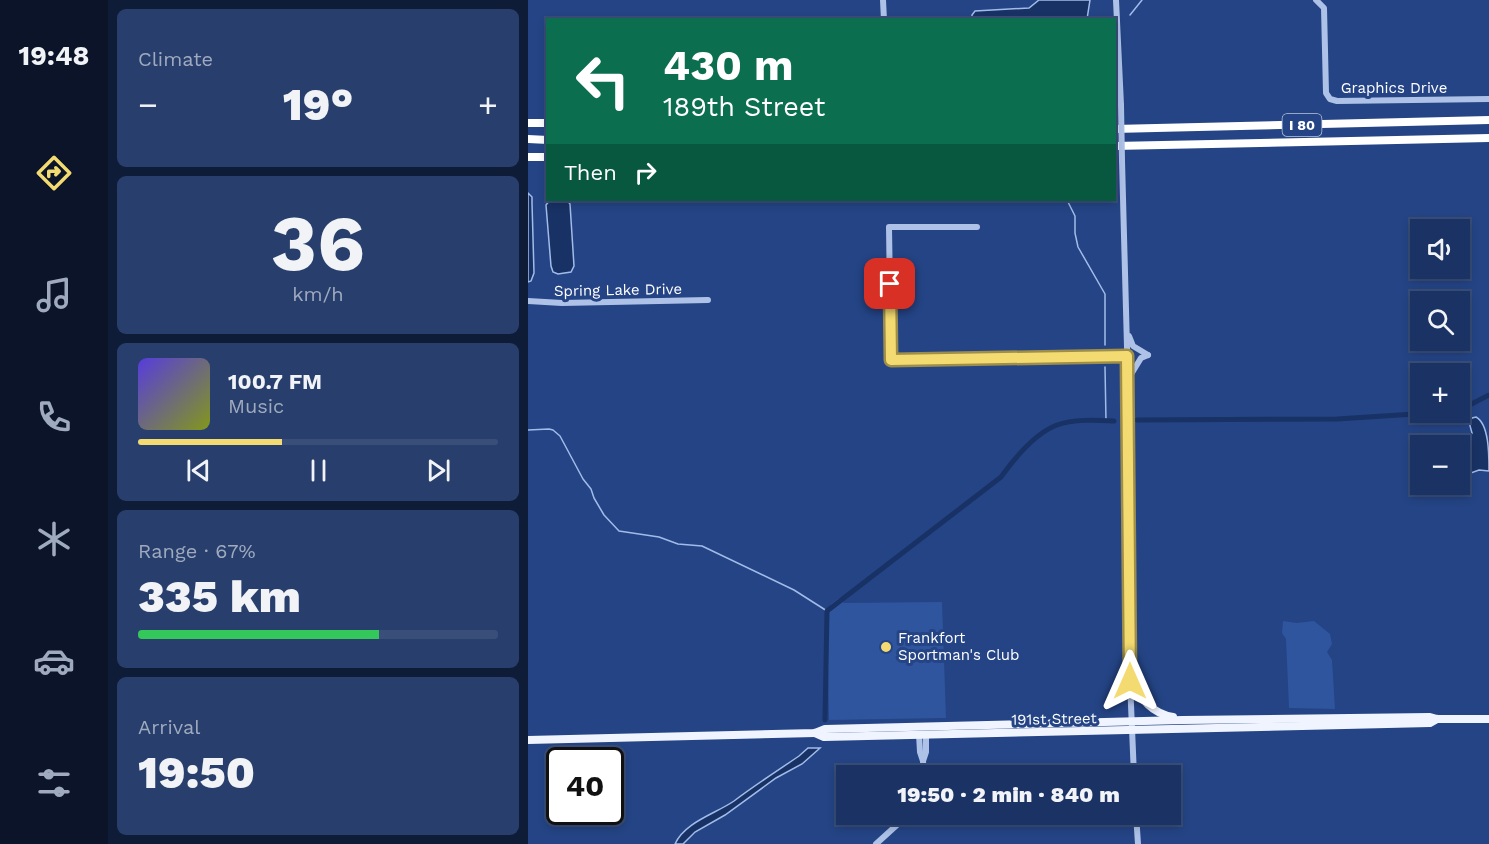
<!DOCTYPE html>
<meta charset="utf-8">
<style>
:root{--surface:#1b3364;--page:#283f6d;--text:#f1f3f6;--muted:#a0aabf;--line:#394e78;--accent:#f3db71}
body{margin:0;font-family:"Work Sans",sans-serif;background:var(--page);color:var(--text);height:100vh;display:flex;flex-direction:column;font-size:22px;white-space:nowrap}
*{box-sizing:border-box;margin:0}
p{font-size:20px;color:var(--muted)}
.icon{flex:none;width:33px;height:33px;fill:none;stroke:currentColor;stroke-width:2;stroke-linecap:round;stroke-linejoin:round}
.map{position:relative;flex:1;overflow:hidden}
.sheet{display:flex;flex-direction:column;gap:9px;padding:9px;background:#0f1c37;width:420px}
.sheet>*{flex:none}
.hud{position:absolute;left:18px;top:18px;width:570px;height:183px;border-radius:0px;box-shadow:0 3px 9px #0003,0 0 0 2px var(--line);background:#0b6e4f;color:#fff;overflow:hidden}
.buttons{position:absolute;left:882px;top:219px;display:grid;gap:12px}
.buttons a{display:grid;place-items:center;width:60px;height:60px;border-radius:0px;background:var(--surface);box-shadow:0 3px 9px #0003,0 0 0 2px var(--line);font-size:30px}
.speed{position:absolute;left:18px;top:747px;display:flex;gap:12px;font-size:30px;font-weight:700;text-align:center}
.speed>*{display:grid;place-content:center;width:78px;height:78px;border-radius:50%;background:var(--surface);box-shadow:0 3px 9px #0003,0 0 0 2px var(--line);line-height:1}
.speed .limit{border:3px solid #111;border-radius:9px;background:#fff;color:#111}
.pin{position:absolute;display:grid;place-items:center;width:51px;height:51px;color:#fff;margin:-26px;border-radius:12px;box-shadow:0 3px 9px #0006}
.me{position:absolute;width:66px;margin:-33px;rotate:0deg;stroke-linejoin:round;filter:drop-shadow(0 0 4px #0008)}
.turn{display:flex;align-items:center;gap:21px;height:126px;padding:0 18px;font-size:27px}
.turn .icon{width:78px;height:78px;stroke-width:2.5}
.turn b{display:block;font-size:42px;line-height:51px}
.then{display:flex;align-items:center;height:57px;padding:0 18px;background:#0003;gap:12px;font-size:22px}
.big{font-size:45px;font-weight:800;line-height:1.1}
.sheet .card{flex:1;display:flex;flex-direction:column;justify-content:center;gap:9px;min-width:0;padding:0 21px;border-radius:9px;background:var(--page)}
.sheet .dial{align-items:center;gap:0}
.dial b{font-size:78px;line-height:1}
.song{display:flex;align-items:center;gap:18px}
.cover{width:72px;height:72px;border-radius:9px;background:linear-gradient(135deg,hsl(250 70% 55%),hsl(70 70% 35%))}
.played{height:6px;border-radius:3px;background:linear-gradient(90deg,var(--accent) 40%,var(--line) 40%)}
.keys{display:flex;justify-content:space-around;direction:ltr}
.heat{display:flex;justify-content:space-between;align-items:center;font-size:33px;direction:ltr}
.charge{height:9px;border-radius:4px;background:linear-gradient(90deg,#34c759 67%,var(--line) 0)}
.trip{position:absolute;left:308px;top:765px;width:345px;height:60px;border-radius:0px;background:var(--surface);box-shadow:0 3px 9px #0003,0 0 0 2px var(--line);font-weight:800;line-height:60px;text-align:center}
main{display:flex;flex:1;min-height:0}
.dock{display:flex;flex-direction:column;width:108px;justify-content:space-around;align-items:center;background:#0b1428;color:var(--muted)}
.dock .icon{width:42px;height:42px}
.dock .active{color:var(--accent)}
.dock b{font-size:27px;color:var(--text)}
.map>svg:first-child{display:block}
</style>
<main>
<nav class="dock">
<b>19:48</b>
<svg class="icon active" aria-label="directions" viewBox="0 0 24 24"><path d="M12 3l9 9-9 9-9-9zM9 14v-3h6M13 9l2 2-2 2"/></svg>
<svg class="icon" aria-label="music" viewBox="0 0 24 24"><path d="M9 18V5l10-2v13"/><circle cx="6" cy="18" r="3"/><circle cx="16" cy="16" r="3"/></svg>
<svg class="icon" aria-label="phone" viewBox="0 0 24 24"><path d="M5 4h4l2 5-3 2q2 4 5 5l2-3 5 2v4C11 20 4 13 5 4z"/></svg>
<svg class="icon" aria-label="climate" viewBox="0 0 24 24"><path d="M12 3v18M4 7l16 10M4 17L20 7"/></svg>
<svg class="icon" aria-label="car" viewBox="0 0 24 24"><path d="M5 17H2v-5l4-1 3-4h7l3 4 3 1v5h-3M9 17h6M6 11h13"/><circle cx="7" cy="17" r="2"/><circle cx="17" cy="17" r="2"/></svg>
<svg class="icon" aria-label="filters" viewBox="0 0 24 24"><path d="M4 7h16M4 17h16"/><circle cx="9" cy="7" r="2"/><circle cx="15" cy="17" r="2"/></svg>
</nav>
<section class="sheet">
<div class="card"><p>Climate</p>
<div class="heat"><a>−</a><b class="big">19°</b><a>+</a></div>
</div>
<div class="card dial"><b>36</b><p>km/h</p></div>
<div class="card">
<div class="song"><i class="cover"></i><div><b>100.7 FM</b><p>Music</p></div></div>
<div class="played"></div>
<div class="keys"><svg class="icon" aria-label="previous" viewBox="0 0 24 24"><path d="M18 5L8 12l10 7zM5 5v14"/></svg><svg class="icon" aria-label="pause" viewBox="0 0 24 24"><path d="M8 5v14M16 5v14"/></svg><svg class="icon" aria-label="next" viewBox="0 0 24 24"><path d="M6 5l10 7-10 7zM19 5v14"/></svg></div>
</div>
<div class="card"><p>Range · 67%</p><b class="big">335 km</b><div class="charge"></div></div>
<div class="card"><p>Arrival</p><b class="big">19:50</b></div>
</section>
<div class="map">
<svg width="961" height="844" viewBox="0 0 961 844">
<rect width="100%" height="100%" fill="#244485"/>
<g fill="#2e559d">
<polygon points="311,598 316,603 414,602 418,718 301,720 299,614 303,604"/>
<polygon points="755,621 769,623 786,621 802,634 804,644 799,652 804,660 807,709 761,708 758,639 754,633"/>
</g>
<g fill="#193265" stroke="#a2bce9" stroke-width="1.5">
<polygon points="511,0 562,0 559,19 444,19 444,15 447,11 501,8"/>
<polygon points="0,193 4,197 4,203 6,273 3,281 0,282"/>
<polygon points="22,200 39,200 42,204 46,266 43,272 30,274 25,272 23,266 18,205"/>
<path d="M 948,417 C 961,424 961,454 961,471 L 951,470 L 932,477 L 932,450 L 944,433 L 941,422 L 944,418 Z"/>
<path d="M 280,748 L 292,748 L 274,764 L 248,778 L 197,815 L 167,832 L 155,844 L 147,844 C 157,822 187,814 206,801 C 227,785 249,771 271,756 Z"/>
</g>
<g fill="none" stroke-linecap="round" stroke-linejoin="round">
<g stroke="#a2bce9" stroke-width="1.5">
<polyline points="602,15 614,0"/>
<polyline points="539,200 547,216 547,233 550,247 577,294 577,345"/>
<polyline points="577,367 578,421"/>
<polyline points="0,430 21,429 25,430 32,436 55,479 63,489 66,498 76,515 91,531 131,537 150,544 174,546 266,590 299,611"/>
</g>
<g stroke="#193265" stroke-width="5">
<polyline points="932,410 961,395"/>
<polyline points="609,420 809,419 918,412"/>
<path d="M 297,720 L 299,611 L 473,477 C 486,459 507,433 529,425 C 545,419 568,420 586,421"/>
</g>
<g stroke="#aec2e8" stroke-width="6">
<polyline points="355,0 356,20"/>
<polyline points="588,0 593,105"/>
<polyline points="788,0 796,8 798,93 802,99 809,101 961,99"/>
<polyline points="594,161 600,384 602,681 606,776"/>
<polyline points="449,227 361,227 363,360 599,356"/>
<polyline points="0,301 34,303 180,300"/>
<polyline points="601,336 605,346 620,355"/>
<polyline points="602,376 613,358 620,355"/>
<polyline points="391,734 392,752 395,761 398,752 398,734"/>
<polyline points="395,761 396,776"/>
<polyline points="608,814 610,844"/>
<polyline points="348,844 381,814"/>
</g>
<g stroke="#f0f4fe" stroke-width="8">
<path d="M 602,681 C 614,699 623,713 645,717"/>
<polyline points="287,733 296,737 902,723 909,719"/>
<polyline points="0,740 287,733 297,729 655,720 902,717 909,719 961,719"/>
</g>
<g stroke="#fff" stroke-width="8">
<polyline points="0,123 20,123"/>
<polyline points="586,129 961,120"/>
<polyline points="0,139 20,140"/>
<polyline points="586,146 961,138"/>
<polyline points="0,157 20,157"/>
</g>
<polyline stroke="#aec2e8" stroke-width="6" points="593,105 594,161"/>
</g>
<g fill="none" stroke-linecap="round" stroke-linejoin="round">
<defs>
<polyline id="route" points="362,284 363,360 599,356 602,681"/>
</defs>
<use href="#route" stroke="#9e8e49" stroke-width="15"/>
<use href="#route" stroke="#f3db71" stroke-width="10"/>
</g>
<circle fill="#f3db71" stroke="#244485" stroke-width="2" cx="358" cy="647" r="6"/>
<g text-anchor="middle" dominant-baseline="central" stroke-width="6" stroke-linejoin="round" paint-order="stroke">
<rect fill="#244485" stroke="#bdc7da" stroke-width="1.5" x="754.5" y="114" width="39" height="22" rx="4.5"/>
<g font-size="14" font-weight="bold" fill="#fff">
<text x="774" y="125">I 80</text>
</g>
<g font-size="15" fill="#fff" stroke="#244485">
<text x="866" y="88">Graphics Drive</text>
<text transform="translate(90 290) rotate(-1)">Spring Lake Drive</text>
<text transform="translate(526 719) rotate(-1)">191st Street</text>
</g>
<g font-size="15" fill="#fff" stroke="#244485" text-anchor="start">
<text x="370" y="638">Frankfort<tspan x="370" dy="17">Sportman's Club</tspan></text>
</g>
</g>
</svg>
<div class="buttons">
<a><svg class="icon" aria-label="sound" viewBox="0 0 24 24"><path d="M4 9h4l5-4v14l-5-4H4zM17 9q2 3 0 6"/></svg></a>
<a><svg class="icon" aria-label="search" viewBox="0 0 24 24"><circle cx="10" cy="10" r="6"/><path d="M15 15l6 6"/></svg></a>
<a>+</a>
<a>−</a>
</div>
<div class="speed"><div class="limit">40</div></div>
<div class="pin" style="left:362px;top:284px;background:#d93025"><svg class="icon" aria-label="arrive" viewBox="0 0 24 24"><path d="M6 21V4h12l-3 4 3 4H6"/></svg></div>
<svg class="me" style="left:602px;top:681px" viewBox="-20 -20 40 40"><path d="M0-17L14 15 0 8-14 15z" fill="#f3db71" stroke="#fff" stroke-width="4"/></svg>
<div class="trip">19:50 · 2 min · 840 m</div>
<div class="hud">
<div class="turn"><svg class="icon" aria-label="left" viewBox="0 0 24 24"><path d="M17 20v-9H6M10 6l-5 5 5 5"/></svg><div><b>430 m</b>189th Street</div></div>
<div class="then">Then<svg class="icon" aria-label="right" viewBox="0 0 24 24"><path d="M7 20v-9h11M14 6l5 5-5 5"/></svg></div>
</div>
</div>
</main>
